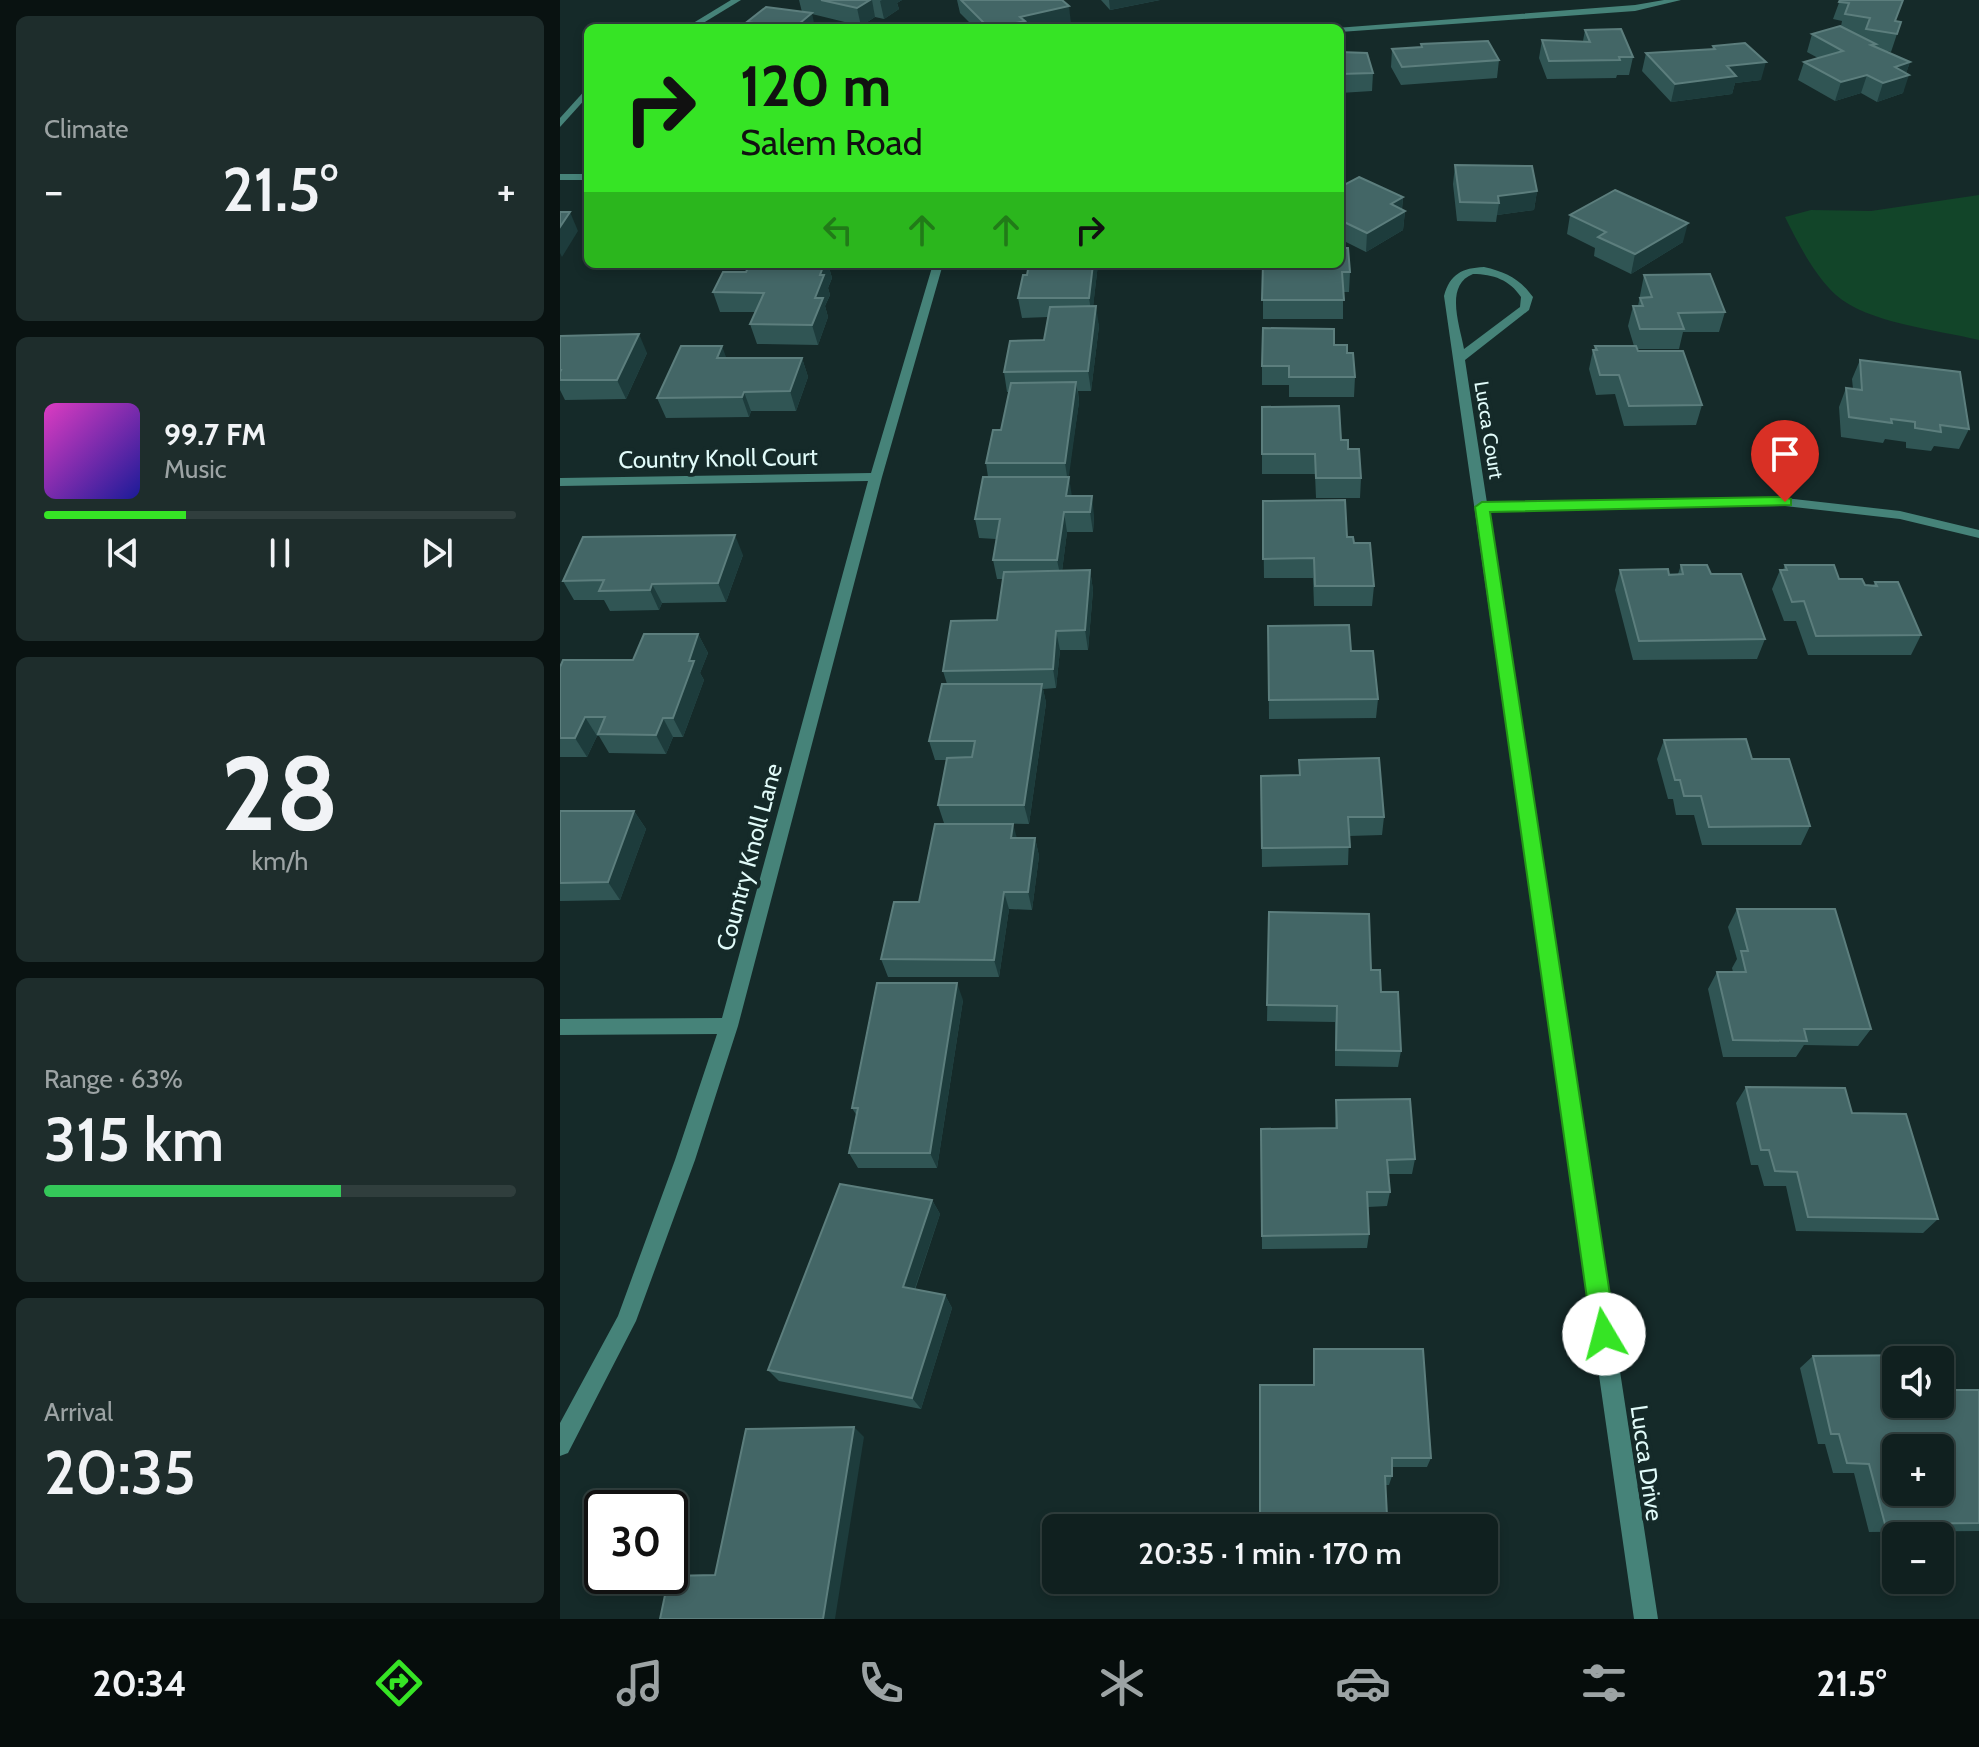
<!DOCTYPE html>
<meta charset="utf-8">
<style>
:root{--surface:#10201f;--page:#1e2d2c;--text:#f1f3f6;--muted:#9ca3a4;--line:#303e3d;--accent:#36e425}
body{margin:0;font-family:Cabin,sans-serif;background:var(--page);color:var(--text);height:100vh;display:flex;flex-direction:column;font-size:30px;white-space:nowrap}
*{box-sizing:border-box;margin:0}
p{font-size:26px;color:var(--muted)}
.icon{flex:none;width:44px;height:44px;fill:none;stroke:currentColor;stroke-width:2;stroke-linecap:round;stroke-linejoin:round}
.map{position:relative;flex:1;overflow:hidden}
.details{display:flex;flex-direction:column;gap:16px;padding:16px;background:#091211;width:560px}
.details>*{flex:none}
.hud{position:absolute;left:24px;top:24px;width:760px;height:244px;border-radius:12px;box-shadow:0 4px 12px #0003,0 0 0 2px var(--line);background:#36e425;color:#111;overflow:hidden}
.buttons{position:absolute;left:1322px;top:1346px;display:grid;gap:16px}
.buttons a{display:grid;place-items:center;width:72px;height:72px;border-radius:12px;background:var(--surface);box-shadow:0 4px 12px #0003,0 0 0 2px var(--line);font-size:40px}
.speed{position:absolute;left:24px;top:1490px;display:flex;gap:16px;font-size:40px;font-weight:700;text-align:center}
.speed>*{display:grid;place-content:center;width:104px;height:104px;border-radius:50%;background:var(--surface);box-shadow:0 4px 12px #0003,0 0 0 2px var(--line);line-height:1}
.speed .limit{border:4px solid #111;border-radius:12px;background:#fff;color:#111}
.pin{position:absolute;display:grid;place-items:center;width:68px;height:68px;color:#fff;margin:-82px -34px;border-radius:50% 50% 50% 0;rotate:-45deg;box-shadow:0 0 8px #0007}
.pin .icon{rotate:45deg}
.me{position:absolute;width:88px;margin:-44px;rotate:352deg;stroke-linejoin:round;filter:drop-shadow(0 0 6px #0008)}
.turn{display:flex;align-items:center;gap:28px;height:168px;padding:0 24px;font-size:36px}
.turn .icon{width:104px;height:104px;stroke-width:2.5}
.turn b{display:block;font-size:56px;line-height:68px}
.lanes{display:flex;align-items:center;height:76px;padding:0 24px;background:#0003;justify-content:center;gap:40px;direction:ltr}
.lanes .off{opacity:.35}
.big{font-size:60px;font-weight:600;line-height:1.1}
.details .widget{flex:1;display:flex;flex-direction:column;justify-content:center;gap:12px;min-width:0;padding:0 28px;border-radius:12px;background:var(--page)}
.details .dial{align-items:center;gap:0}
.dial b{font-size:104px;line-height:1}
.song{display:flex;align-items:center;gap:24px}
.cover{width:96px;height:96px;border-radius:12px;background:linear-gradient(135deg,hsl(310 70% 55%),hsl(240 70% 35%))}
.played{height:8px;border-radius:4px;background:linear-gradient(90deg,var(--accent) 30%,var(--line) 30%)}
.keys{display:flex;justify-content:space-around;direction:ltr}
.heat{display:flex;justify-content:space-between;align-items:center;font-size:44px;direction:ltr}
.charge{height:12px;border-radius:6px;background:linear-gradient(90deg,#34c759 63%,var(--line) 0)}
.trip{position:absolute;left:482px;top:1514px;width:456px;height:80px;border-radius:12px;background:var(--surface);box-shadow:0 4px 12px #0003,0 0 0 2px var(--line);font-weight:600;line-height:80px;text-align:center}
.tabs{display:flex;height:128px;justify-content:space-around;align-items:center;background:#060d0c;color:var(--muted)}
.tabs .icon{width:56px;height:56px}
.tabs .active{color:var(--accent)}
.tabs b{font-size:36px;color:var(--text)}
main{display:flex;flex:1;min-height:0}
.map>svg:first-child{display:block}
</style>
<main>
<section class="details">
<div class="widget"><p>Climate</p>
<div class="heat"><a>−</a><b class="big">21.5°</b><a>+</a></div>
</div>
<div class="widget">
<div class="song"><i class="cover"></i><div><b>99.7 FM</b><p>Music</p></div></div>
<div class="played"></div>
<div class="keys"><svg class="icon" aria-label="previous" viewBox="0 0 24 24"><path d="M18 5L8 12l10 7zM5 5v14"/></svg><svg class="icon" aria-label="pause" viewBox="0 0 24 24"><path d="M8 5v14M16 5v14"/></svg><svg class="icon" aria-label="next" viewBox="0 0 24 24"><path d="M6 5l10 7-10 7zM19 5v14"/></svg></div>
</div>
<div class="widget dial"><b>28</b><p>km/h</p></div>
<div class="widget"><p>Range · 63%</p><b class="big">315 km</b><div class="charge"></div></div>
<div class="widget"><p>Arrival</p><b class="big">20:35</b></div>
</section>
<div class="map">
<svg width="1419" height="1619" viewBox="0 0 1419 1619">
<rect width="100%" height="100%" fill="#152a29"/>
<path fill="#124529" d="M 1419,195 L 1419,340 C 1378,330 1307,323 1276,295 C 1254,275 1238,243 1225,217 L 1251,210 L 1311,211 Z"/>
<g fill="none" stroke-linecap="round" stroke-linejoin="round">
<g fill="#468379" fill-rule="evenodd">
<polygon points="171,0 181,0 135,28 125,28"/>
<polygon points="1104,0 1121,0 1075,11 780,32 780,28 776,28 1075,5"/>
<polygon points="28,87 28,96 0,127 0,118"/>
<rect x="0" y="174" width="28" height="6"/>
<polygon points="373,264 383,264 322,477 178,1026 135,1160 76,1321 8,1453 0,1456 0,1423 58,1316 115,1160 157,1034 0,1035 0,1019 162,1018 308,481 0,486 0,478 311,473"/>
<path d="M 924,267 C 946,272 960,279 973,297 L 969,310 L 905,360 L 927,503 L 1225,498 L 1340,511 L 1419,530 L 1419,538 L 1340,519 L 1225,506 L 928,511 L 1098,1619 L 1074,1619 L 884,296 C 890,274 902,268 924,267 ZM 913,274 C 933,274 950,280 961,297 L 960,307 L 904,349 C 900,326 884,285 913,274 Z"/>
</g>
</g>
<g fill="#305554">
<polygon points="239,0 342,0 337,3 339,9 324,19 315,17 301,26 252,14 188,27 187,22 242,12"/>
<polygon points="397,0 502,0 511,24 492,28 415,28 400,13"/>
<polygon points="541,0 600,0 550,10"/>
<polygon points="1280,0 1336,21 1341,22 1331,52 1322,50 1350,62 1346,73 1343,93 1317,102 1301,93 1275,101 1238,80 1244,62 1258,58 1247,52 1252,34 1281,26 1282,21 1273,19"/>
<polygon points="1025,30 1073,57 1069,75 1057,75 1056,78 987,79 979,58 982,40 1023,41"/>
<polygon points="861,44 939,60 937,78 841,85 831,67 832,49 861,47"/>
<polygon points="1153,46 1201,80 1175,83 1172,94 1111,102 1082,71 1086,53 1152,49"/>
<polygon points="780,52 813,73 812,91 780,93"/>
<polygon points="895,165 977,191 974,210 937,215 936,222 897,221 893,184"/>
<polygon points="780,187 843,197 842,210 845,211 843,230 806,252 780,239"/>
<polygon points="1010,215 1123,242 1071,274 1034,256 1035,248 1007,234"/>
<polygon points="28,228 28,247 23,235"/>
<polygon points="50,264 77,264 76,266 51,266"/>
<polygon points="190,264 268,264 272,278 268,288 270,295 265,306 268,317 258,345 197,344 190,324 196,312 160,312 153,292 186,272"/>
<polygon points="469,264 538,264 533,306 539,326 531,391 518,391 519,402 508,477 511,496 534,515 533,532 507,532 502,571 530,570 533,590 528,650 500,650 496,688 483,689 486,703 469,824 384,823 378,805 387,760 375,760 369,741 387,684 383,671 437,620 443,579 437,579 433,560 436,539 419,538 415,519 428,477 426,463 441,430 449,392 447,392 444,372 484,340 488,317 462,318 458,298 467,275"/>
<polygon points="703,264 790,272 789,292 783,292 783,319 703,319"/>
<polygon points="1084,275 1165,312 1159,332 1123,332 1119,349 1077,349 1078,351 1142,405 1136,425 1064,426 1055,394 1036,395 1029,369 1033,350 1034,350 1035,346 1074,346 1068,326 1073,306 1078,306"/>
<polygon points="0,336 87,353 66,399 5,400 0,390"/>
<polygon points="774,345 787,353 795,377 794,397 729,397 729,385 702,385 702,366"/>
<polygon points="166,358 242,358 248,377 236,411 191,411 189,417 106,418 97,398"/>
<polygon points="1300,360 1409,429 1399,449 1374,446 1371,451 1346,448 1346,442 1325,439 1323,443 1281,437 1279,407 1286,388 1293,389 1292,379"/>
<polygon points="702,407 781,440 788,449 801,478 800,498 756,498 755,474 702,474"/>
<polygon points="703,501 787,537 794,543 814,586 812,606 754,606 753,578 704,578"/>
<polygon points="183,555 166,602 102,603 99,610 50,611 44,600 14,600 3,581"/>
<polygon points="1121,565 1151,574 1205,639 1197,659 1073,660 1055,590 1060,570 1118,574"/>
<polygon points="1225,565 1305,585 1313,586 1315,582 1361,635 1351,655 1248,655 1236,621 1224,621 1212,589 1220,570 1223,570"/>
<polygon points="708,626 818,699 816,718 709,719"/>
<polygon points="138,634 148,653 140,673 144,680 123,737 113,737 106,754 49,753 39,736 37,736 27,757 0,757 0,667 73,660"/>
<polygon points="1104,740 1192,759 1250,826 1241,845 1142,845 1134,815 1116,815 1113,799 1108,799 1097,759"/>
<polygon points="739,760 824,817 822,835 789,836 788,865 702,867 701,776 739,775"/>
<polygon points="0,811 74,811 86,829 60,900 0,901"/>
<polygon points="456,838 475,838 479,856 472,910 449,909 439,977 328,977 321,959 359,902"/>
<polygon points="1177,909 1311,1029 1298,1046 1244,1045 1236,1057 1163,1057 1148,989 1157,972 1173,972 1172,968 1177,959 1168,927"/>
<polygon points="709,912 811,970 821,992 841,1051 838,1067 775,1066 775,1022 707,1021"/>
<polygon points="403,1000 377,1168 298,1168 289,1153 297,1116 292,1108"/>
<polygon points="1186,1087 1292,1113 1378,1219 1363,1233 1236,1231 1226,1186 1204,1186 1198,1165 1191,1165 1176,1103"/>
<polygon points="776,1100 855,1159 852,1174 828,1174 830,1192 827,1206 808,1207 809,1234 807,1248 702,1249 701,1129 775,1128"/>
<polygon points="372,1200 380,1214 355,1290 385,1295 392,1308 361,1409 219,1381 208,1370"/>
<polygon points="754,1349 871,1458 867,1467 832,1467 832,1476 829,1485 825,1485 827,1516 824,1524 700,1524 700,1385 753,1385"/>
<polygon points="1253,1356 1336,1404 1419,1390 1419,1531 1309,1532 1294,1473 1273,1473 1265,1444 1258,1444 1240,1368"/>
</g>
<g fill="#1d3c3c">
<polygon points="310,0 312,0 315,17 301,26 297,8"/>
<polygon points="322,0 342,0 337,3 339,9 324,19 320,1"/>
<polygon points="549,0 600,0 550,10"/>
<polygon points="509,6 511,24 492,28 435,28 460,17"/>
<polygon points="252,13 255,28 234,28"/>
<polygon points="1206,62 1201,80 1175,83 1172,94 1111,102 1115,84 1167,66"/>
<polygon points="1350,62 1345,76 1349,75 1343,93 1317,102 1323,83 1335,67"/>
<polygon points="1307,75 1301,93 1275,101 1281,82"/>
<polygon points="977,191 974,210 937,215 939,203 938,196"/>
<polygon points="843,197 841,213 845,211 843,230 806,252 807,233 831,204"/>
<polygon points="10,212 18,231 2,257 0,253 0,227"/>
<polygon points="1128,223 1123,242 1071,274 1075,254"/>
<polygon points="264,264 268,264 272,278 268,288 270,295 265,306 268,317 258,345 252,325 255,298 260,275"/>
<polygon points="533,264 538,264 532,317 529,298"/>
<polygon points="536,306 539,326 531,391 528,371"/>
<polygon points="79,334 87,353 66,399 57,380"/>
<polygon points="162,346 169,365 157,358"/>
<polygon points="242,358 248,377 236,411 230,391"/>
<polygon points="516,382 519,402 508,483 505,463"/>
<polygon points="184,392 191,411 189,417 182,397"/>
<polygon points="509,477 512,497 506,496"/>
<polygon points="532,496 534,515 533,532 530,512"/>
<polygon points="504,512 507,532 501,579 497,560"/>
<polygon points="175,535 183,555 166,602 158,583"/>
<polygon points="530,570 533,590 528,650 525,630"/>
<polygon points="92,584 102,603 99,610 90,590"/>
<polygon points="496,631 500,650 496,688 493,669"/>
<polygon points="138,634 148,653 140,673 144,680 123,737 113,718 129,661"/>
<polygon points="482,684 486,703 469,824 464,805"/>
<polygon points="25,717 37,736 27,757 15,738"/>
<polygon points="103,718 113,737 106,754 96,735"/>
<polygon points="74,811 86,829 60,900 48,882"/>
<polygon points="453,824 458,842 451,838"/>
<polygon points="475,838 479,856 472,910 468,892"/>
<polygon points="444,892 449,909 439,977 434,960"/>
<polygon points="397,983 403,1000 377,1168 370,1153"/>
<polygon points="372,1200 380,1214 351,1300 343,1287"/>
<polygon points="385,1295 392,1308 361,1409 352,1398"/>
<polygon points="294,1427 304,1437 275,1619 263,1619"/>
</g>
<g fill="#436666" stroke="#5c7e7d" stroke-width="2" fill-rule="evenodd">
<polygon points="261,0 310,0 297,8"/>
<polygon points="401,0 502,0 509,6 460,17 465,21 435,28 429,28"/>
<polygon points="1280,0 1343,0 1335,21 1341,22 1337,34 1306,29 1310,18 1285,14 1289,3 1279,2"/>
<polygon points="206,7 252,13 234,28 187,28 193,23 187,22"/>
<polygon points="1280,26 1316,44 1311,45 1350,62 1335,67 1349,75 1323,83 1307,75 1281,82 1244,62 1283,51 1252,34"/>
<polygon points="1061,29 1073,57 1059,57 1060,60 989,61 982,40 1030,42 1025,30"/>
<polygon points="928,41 939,60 842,67 832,49 862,47 861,44"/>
<polygon points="1185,43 1206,62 1167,66 1176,76 1115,84 1086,53 1155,49 1153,46"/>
<polygon points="780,52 807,53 813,73 780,74"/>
<polygon points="895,165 972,166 977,191 938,196 939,203 900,202"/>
<polygon points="799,177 843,197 831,204 845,211 807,233 780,220 780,187"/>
<polygon points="1055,190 1128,223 1075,254 1038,237 1046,232 1010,215"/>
<polygon points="0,212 10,212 0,227"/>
<polygon points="780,248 788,248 790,272 782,272 784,300 702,300 703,264 780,264"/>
<polygon points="190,264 264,264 260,275 264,275 255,298 263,298 252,325 190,324 204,293 153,292 163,272 186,272"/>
<polygon points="469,264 533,264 529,298 458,298 463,275 467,275"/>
<polygon points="1150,274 1165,312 1118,313 1124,329 1080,329 1073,306 1083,306 1080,298 1092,297 1084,275"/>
<polygon points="536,306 528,371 444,372 450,341 484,340 490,307"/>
<polygon points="703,328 774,329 774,345 787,345 787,353 793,353 795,377 729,377 729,366 702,366"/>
<polygon points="79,334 57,380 0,380 0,372 1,370 0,370 0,336"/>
<polygon points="121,346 162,346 157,358 242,358 230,391 184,392 182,397 97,398"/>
<polygon points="1035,346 1076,346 1078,351 1123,351 1142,405 1069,406 1059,375 1040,375 1033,350 1037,350"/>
<polygon points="1300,360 1400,372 1409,429 1380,425 1381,432 1355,428 1355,422 1331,419 1332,423 1289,417 1286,388 1302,390"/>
<polygon points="516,382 505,463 426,463 433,430 441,430 451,383"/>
<polygon points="779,406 781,440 788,440 788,449 799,449 801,478 756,478 755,454 702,454 702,407"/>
<polygon points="423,477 509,477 506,496 532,496 530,512 504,512 497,560 433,560 440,519 415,519"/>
<polygon points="785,500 787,537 793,537 794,543 810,543 814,586 755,586 754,558 703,559 703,501"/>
<polygon points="175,535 158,583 92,584 90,590 39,591 44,580 3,581 23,537"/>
<polygon points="1121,565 1147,565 1151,574 1181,574 1205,639 1079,641 1060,570 1108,569 1109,575 1123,574"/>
<polygon points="1225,565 1274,565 1279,579 1302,579 1305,585 1317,586 1315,582 1338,582 1361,635 1256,636 1244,601 1232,602 1220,570 1227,570"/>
<polygon points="530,570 525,630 496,631 493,669 383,671 391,621 437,620 444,572"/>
<polygon points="789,625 791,651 813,651 818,699 709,700 708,626"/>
<polygon points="84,634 138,634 129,661 134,661 113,718 103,718 96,735 38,734 45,717 25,717 15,738 0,738 0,667 3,660 73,660"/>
<polygon points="382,684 482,684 464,805 378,805 387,758 412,757 415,741 369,741"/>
<polygon points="1186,739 1192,759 1229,759 1250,826 1149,827 1141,796 1124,796 1120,780 1115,780 1104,740"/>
<polygon points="819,758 824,817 788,817 790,847 702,848 701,776 740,775 739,760"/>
<polygon points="0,811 74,811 48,882 0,883"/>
<polygon points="375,824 453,824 451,838 475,838 468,892 444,892 434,960 321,959 334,902 359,902"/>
<polygon points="1177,909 1275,909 1311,1029 1244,1029 1247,1041 1173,1040 1157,972 1186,972 1181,951 1188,951"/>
<polygon points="709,912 809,914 811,970 820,970 821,992 838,992 841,1051 776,1050 777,1006 707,1005"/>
<polygon points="317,983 397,983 370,1153 289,1153 298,1108 292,1108"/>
<polygon points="1186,1087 1285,1088 1292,1113 1346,1114 1378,1219 1248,1217 1237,1172 1215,1171 1209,1150 1201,1150"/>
<polygon points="850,1099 855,1159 827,1160 830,1192 807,1192 809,1234 702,1236 701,1129 777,1128 776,1100"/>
<polygon points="280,1184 372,1200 343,1287 385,1295 352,1398 208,1370"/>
<polygon points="754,1349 863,1349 871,1458 832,1458 832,1476 825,1476 827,1516 700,1516 700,1385 754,1385"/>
<path d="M 1366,1355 L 1367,1360 L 1336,1360 L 1336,1404 L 1380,1404 L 1380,1390 L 1419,1390 L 1419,1523 L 1325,1524 L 1309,1464 L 1287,1463 L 1279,1434 L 1271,1434 L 1253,1356 ZM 1336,1448 L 1380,1448 L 1380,1492 L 1336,1492 Z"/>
<polygon points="294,1427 263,1619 100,1619 109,1576 155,1575 186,1429"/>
</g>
<polygon fill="#36e425" stroke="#239418" stroke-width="2" points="1225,497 1231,499 1231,505 930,512 1056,1334 1053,1343 1044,1346 1036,1343 1032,1334 915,507 922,502"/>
<g text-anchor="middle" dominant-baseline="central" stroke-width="8" stroke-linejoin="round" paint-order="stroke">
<g font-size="20" fill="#e1fbf9" stroke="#152a29">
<text transform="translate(929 430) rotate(81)">Lucca Court</text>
</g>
<g font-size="24" fill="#e1fbf9" stroke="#152a29">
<text transform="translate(158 458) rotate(-1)">Country Knoll Court</text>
<text transform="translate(189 857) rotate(-75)">Country Knoll Lane</text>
<text transform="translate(1087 1463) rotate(82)">Lucca Drive</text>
</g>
</g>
</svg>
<div class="buttons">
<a><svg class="icon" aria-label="sound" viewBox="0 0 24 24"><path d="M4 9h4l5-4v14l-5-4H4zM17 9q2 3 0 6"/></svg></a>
<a>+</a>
<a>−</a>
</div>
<div class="speed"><div class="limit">30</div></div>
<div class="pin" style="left:1225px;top:502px;background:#d93025"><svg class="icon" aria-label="arrive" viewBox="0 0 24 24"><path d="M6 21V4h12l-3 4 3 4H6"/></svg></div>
<svg class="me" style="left:1044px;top:1334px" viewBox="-20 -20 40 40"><circle r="19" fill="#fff"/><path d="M0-13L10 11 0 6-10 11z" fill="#36e425"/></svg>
<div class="trip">20:35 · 1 min · 170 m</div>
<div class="hud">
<div class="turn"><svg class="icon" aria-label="right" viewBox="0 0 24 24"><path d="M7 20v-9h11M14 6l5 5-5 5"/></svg><div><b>120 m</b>Salem Road</div></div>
<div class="lanes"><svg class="icon off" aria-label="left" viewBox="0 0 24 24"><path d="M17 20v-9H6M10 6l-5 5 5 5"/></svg><svg class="icon off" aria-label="ahead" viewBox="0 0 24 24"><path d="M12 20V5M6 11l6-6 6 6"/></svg><svg class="icon off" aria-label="ahead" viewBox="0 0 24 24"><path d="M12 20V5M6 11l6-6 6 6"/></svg><svg class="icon" aria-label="right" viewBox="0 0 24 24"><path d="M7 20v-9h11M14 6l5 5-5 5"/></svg></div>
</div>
</div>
</main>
<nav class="tabs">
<b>20:34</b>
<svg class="icon active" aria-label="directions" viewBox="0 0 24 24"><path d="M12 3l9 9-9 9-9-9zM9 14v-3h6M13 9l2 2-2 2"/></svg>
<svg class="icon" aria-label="music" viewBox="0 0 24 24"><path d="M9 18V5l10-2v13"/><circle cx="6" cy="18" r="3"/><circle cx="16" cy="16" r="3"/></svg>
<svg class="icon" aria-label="phone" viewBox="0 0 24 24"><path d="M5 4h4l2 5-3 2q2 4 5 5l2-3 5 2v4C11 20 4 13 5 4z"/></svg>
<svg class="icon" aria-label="climate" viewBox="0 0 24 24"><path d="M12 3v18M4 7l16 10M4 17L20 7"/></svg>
<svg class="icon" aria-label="car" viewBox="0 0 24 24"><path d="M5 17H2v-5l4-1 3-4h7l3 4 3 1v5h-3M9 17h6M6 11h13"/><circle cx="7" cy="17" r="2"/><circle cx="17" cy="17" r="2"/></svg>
<svg class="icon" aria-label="filters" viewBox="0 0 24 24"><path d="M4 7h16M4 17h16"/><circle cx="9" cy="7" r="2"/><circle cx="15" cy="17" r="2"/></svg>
<b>21.5°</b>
</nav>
